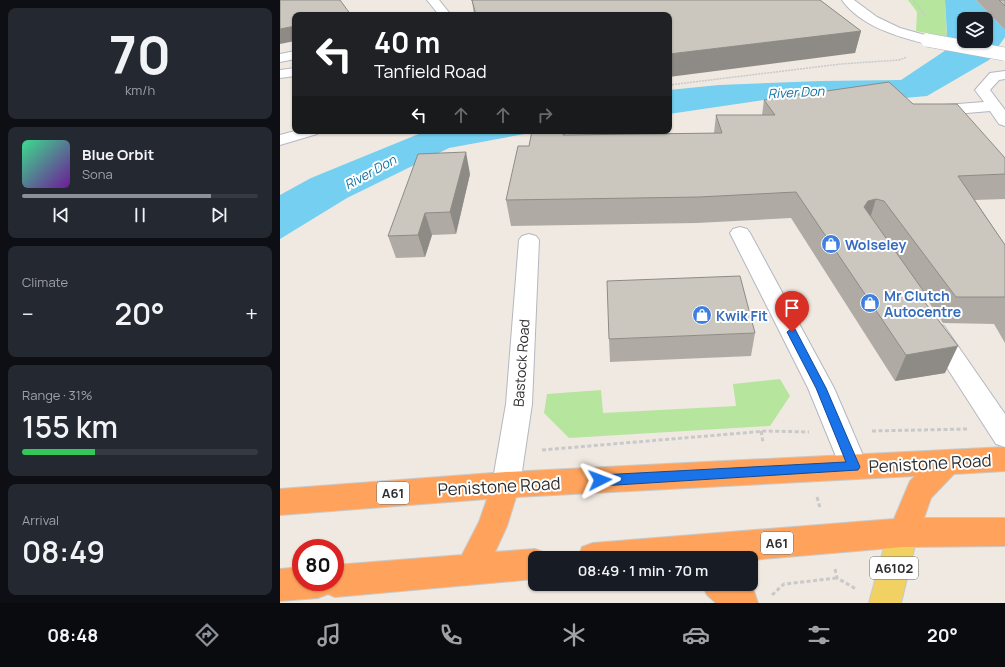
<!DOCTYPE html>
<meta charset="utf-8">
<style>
:root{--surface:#171b24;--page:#242831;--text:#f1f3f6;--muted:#9ea1a6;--line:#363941;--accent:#8c9099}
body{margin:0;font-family:Manrope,sans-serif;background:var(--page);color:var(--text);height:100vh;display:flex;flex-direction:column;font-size:15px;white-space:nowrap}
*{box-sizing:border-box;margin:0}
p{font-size:13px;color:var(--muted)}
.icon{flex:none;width:22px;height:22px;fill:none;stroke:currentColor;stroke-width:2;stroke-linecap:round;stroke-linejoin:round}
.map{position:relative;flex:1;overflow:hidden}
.drawer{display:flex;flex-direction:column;gap:8px;padding:8px;background:#0d0f14;width:280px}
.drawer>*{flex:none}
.banner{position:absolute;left:12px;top:12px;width:380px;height:122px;border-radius:8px;box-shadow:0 1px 3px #0004;background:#202124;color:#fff;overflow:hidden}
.buttons{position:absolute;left:677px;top:12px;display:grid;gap:8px}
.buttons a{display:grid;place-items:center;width:36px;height:36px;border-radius:8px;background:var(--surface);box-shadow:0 1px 3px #0004;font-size:20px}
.speed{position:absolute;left:12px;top:539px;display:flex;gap:8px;font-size:20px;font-weight:700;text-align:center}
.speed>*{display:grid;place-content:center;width:52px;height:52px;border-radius:50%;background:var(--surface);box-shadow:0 1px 3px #0004;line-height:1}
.speed .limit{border:6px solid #d22;background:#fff;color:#111}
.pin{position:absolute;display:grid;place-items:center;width:34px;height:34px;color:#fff;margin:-41px -17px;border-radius:50% 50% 50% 0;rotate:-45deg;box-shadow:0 0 4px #0007}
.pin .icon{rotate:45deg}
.me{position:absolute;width:44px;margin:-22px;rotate:87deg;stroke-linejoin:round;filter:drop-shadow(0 0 3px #0008)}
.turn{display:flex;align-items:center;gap:14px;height:84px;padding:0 16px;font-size:18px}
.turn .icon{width:52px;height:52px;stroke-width:2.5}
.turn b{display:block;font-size:28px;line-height:34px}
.lanes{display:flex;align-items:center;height:38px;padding:0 16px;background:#0003;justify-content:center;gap:20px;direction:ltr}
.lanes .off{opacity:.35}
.big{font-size:30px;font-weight:600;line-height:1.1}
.drawer .tile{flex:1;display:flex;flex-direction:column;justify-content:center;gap:6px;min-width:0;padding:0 14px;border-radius:8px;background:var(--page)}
.drawer .dial{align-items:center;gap:0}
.dial b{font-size:52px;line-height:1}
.song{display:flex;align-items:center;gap:12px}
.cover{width:48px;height:48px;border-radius:6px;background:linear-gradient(135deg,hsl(150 70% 55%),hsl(280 70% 35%))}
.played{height:4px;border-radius:2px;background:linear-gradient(90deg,var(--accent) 80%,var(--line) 80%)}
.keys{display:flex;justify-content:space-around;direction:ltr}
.heat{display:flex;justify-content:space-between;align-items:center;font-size:22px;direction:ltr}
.charge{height:6px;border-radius:3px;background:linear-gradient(90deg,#34c759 31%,var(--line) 0)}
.trip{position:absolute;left:248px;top:551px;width:230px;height:40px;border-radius:8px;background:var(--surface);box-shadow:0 1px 3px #0004;font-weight:600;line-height:40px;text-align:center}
.dock{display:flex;height:64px;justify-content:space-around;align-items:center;background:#090b0e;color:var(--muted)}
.dock .icon{width:28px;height:28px}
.dock .active{color:var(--accent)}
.dock b{font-size:18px;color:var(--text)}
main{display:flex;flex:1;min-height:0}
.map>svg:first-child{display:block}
</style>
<main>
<section class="drawer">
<div class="tile dial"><b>70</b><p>km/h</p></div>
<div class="tile">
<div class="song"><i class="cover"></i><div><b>Blue Orbit</b><p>Sona</p></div></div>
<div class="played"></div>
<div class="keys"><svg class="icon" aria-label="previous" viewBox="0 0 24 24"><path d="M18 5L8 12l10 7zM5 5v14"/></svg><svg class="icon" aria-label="pause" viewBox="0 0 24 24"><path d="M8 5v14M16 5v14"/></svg><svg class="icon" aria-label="next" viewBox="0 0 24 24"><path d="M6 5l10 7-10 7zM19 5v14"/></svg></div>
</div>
<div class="tile"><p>Climate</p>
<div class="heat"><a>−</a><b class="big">20°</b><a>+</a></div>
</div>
<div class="tile"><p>Range · 31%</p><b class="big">155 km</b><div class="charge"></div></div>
<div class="tile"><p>Arrival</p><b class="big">08:49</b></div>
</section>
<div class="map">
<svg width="725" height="603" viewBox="0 0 725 603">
<rect width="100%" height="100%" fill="#efe9e1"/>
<g fill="#b6e59e">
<polygon points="628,0 665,0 667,37 636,31 637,12"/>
<polygon points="500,379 510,396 490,426 289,438 264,413 267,394 321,390 323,413 456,406 453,384"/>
</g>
<g fill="#75cff0" fill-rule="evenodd">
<path d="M 665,0 L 696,0 L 725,30 L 725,37 L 709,60 L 647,96 L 578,102 L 484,100 L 389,114 L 389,90 L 439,85 L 541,81 L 621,80 L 666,50 L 667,33 ZM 684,19 L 706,19 L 706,41 L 684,41 Z"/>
<polygon points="146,131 261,131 169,148 67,198 0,239 0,195 31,178"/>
</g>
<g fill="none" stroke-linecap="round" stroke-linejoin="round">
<defs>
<g id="minor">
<polygon points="147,0 159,0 171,15 159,15"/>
<path d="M 562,0 L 574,0 L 597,17 L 620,28 L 652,37 L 653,40 L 647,44 C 618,37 580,26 562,0 Z"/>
<polygon points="15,51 15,59 0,62 0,54"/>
<polygon points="15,68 15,76 0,78 0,70"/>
<polygon points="725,71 725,79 719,80 710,90 725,110 725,126 719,124 710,111 652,116 647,114 644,111 647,108 652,106 704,102 695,90 710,73"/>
<polygon points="15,131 39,131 37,134 0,145 0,135"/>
<polygon points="460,227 467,229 470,233 554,388 588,467 584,476 574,479 564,476 528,388 450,233 453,229"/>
<polygon points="249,234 256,236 259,240 252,404 240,485 236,494 226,498 216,494 212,485 226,404 239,240 242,236"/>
<polygon points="656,324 664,326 725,414 725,447 716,444 644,332 648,326"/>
</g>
<polygon id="major" points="623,519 634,523 638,533 621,603 589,603 608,533 612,523"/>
<g id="highway">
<polygon points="725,447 725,471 674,474 651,498 644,518 725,518 725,546 623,547 471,560 471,558 298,558 302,547 313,543 614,519 630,481 635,476 236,497 227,526 215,552 255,549 266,553 268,558 255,558 255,579 55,597 48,594 38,598 0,601 0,569 21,567 21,582 55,582 55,565 182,555 199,522 207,499 0,515 0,489 226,472"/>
<polygon points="422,584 464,584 474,591 478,603 436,603 427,595"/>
</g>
</defs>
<use href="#minor" stroke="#b4b7c1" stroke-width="2"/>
<use href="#major" stroke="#c9c9c9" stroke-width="2"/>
<use href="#highway" stroke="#c9c9c9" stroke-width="2"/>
<g stroke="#c9c9c9" stroke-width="1.5" stroke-dasharray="2 1" stroke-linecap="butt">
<polyline points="633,0 646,16"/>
<polyline points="389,85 561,64 619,60 627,57"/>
</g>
<g stroke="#c9c9c9" stroke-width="3" stroke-dasharray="4 2.5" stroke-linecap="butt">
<polyline points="481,431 483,442"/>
<polyline points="592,431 687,429"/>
<polyline points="262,450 486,431 529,432"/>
<polyline points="537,497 540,508"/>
<polyline points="555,569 557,578 576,589"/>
<polyline points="492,595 504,584 557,578"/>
</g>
<use href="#minor" fill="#fff" fill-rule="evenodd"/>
<use href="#major" fill="#f2d163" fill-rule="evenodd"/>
<use href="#highway" fill="#ffa35c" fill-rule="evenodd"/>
<defs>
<polyline id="minor-bridge" points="647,40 724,54"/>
</defs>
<use href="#minor-bridge" stroke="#b4b7c1" stroke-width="14" stroke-linecap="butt"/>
<use href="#minor-bridge" stroke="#fff" stroke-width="13"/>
</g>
<g fill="#afaba4">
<polygon points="191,0 540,0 581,31 575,53 389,15 194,15 192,1 191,1"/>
<polygon points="696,0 725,0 725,30"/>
<polygon points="484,100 633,104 725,158 725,199 695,200 725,245 725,343 714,324 663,323 646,298 644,302 665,373 615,381 511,218 417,223 231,226 226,200 249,146 284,131 285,135 434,133 436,115 482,115"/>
<polygon points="190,174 176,234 152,235 145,257 116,258 108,236"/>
<polygon points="475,333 471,356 330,362 329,339"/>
</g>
<g fill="#8e8b86">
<polygon points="15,26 15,41 0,44 0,29"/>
<polygon points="581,31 575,53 389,77 389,54"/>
<polygon points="186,152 190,174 176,234 170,212"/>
<polygon points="596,199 588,225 584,207 588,201"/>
<polygon points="145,213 152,235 145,257 138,235"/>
<polygon points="678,346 665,373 615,381 626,355"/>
</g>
<g fill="#cbc7bf" stroke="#8e8b86">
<polygon points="0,0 60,0 71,15 15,15 15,26 0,29"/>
<polygon points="192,0 540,0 581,31 389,54 389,15 196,15"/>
<polygon points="719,0 725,0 725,6"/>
<polygon points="609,82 633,104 677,104 725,158 725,174 678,176 725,245 725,297 676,297 604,201 596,199 588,201 584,207 647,296 640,296 678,346 626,355 516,192 419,197 226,200 238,146 249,146 252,131 284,131 283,135 442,133 436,115 495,115 484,100"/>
<polygon points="186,152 170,212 145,213 138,235 108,236 138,154"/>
<polygon points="460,276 475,333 329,339 327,281"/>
</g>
<polygon fill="#1a73e8" stroke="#114b97" points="512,328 515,329 546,388 580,467 578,470 320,486 316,484 314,480 316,477 320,475 566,462 536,388 507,332"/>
<defs>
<symbol id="shop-disc" viewBox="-11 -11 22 22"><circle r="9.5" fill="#3f7fe0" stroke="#fff"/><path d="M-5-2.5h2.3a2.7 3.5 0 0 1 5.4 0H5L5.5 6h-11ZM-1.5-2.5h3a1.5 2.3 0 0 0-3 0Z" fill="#fff"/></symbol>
</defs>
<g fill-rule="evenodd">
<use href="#shop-disc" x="540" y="233" width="22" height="22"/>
<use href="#shop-disc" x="579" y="292" width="22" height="22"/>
<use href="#shop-disc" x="411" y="304" width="22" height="22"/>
</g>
<g text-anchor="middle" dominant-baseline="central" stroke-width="4" stroke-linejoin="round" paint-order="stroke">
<g font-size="13" font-style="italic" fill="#0d6fa3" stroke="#fff">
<text transform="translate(516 92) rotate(-3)">River Don</text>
<text transform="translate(90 172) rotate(-29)">River Don</text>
</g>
<g fill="#fff" stroke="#6d6d6d" stroke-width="1">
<rect x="97" y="482" width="32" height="22" rx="3"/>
<rect x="481" y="532" width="32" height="22" rx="3"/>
<rect x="590" y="557" width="48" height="22" rx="3"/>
</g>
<g font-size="13" font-weight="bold" fill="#2e2e2e">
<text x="113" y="493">A61</text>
<text x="497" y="543">A61</text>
<text x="614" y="568">A6102</text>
</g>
<g font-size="14" font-weight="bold" fill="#366cbe" stroke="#fff" text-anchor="start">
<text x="565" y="244">Wolseley</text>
<text x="604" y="295">Mr Clutch<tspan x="604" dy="16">Autocentre</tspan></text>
<text x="436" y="315">Kwik Fit</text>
</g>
<g font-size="14" fill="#2e2e2e" stroke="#fff">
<text transform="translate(241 363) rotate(-86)">Bastock Road</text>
</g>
<g font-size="17" fill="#2e2e2e" stroke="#fff">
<text transform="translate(650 463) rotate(-3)">Penistone Road</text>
<text transform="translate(219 486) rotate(-3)">Penistone Road</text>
</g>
</g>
</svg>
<div class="buttons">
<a><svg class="icon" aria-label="layers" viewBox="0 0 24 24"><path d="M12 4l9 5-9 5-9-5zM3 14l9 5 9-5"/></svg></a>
</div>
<div class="speed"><div class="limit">80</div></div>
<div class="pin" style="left:512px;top:332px;background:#d93025"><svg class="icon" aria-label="arrive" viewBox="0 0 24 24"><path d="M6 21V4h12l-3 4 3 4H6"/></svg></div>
<svg class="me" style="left:320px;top:480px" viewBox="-20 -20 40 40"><path d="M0-17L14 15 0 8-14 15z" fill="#1a73e8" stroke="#fff" stroke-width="4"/></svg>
<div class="trip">08:49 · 1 min · 70 m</div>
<div class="banner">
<div class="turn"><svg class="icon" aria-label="left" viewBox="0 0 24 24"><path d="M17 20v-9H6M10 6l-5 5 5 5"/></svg><div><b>40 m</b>Tanfield Road</div></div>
<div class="lanes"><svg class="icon" aria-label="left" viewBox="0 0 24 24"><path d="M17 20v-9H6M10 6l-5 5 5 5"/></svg><svg class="icon off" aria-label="ahead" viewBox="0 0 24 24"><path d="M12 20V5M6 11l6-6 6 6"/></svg><svg class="icon off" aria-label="ahead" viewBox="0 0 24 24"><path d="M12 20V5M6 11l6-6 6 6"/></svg><svg class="icon off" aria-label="right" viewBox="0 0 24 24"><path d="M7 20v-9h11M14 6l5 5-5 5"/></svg></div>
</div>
</div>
</main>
<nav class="dock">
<b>08:48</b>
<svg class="icon active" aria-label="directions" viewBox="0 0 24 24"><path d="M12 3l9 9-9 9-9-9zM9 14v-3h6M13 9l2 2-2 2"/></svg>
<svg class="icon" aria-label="music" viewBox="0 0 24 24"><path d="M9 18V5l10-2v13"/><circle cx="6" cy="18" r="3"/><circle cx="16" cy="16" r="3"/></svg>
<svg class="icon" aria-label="phone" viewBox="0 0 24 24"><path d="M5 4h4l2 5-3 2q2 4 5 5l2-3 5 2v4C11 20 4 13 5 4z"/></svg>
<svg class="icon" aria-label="climate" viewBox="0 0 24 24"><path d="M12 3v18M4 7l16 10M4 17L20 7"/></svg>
<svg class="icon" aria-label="car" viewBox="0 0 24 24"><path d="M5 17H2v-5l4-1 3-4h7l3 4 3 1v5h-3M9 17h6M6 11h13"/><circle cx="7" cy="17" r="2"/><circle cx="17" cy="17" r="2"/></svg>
<svg class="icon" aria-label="filters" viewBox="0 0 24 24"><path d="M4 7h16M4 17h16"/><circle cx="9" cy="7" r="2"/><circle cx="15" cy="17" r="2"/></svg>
<b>20°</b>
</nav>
